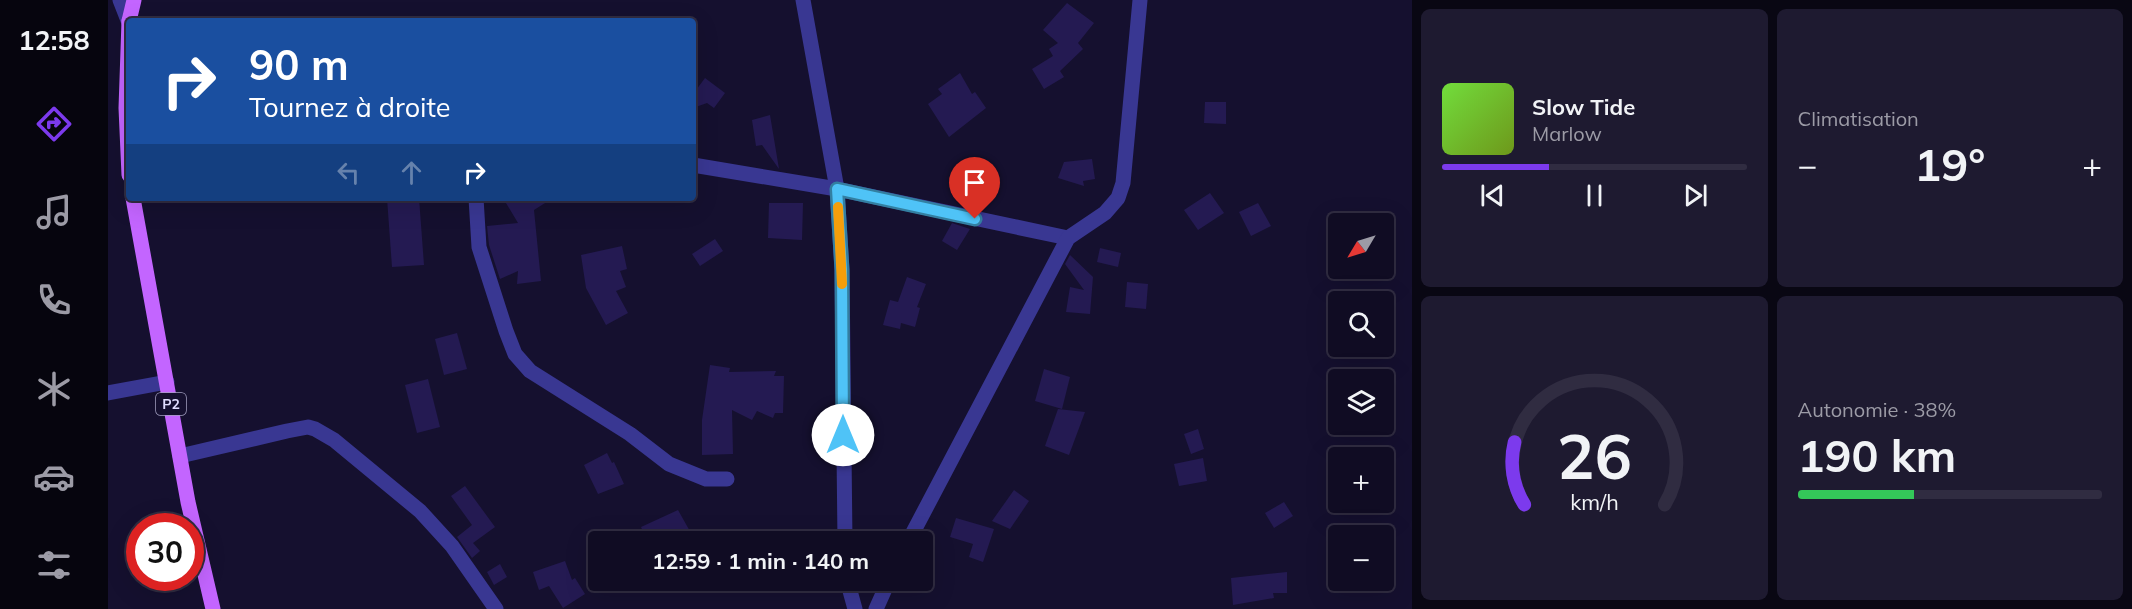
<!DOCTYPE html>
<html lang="fr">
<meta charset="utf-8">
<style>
:root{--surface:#100c23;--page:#1e1a30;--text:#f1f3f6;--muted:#9c9ba6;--line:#302c41;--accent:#7c3aed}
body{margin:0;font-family:Mulish,sans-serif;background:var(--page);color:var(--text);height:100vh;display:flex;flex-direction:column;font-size:22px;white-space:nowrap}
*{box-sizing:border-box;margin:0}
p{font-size:20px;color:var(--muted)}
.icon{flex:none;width:33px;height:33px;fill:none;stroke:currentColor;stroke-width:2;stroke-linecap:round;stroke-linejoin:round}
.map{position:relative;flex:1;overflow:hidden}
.sheet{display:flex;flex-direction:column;gap:9px;padding:9px;background:#090713;width:720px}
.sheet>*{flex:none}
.guide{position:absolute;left:18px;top:18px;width:570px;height:183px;border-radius:6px;box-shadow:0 6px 24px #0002,0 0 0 2px var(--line);background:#1a4fa0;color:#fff;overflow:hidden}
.needle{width:39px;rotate:232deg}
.buttons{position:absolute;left:1220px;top:213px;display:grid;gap:12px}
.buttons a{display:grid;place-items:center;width:66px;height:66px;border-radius:6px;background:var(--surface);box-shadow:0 6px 24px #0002,0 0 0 2px var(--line);font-size:30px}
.speed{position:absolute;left:18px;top:513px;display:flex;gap:12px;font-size:30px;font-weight:700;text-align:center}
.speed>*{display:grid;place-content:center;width:78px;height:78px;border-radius:50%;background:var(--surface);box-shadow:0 6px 24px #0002,0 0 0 2px var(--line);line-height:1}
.speed .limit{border:9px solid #d22;background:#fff;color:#111}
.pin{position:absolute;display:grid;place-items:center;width:51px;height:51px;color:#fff;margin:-62px -26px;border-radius:50% 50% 50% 0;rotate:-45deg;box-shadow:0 0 6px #0007}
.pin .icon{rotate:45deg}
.me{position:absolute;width:66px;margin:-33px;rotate:0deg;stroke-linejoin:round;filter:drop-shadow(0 0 4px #0008)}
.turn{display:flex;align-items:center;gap:21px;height:126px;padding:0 24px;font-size:27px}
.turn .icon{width:78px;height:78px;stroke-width:2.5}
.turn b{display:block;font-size:42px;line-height:51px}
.lanes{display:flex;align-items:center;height:57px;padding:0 24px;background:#0003;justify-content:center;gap:30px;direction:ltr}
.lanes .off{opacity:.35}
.big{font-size:45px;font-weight:700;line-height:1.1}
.sheet .widget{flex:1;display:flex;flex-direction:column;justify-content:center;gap:9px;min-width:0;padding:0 21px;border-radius:9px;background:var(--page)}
.sheet .dial{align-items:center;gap:0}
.dial svg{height:156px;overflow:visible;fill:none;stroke:var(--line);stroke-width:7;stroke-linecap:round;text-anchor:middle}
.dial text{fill:var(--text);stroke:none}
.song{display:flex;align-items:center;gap:18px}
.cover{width:72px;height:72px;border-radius:9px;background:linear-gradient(135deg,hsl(100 70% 55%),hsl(80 70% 35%))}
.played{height:6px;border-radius:3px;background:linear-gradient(90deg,var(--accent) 35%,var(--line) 35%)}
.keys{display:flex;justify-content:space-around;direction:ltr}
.heat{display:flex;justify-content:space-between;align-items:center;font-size:33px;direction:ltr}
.charge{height:9px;border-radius:4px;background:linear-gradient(90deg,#34c759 38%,var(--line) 0)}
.sheet .tiles{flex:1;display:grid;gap:9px;grid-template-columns:repeat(2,1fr)}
.trip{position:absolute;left:480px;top:531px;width:345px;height:60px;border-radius:6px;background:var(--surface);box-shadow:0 6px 24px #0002,0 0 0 2px var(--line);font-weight:700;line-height:60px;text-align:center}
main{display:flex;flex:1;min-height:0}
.tab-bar{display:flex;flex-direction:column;width:108px;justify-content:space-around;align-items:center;background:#06050e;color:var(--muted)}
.tab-bar .icon{width:42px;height:42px}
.tab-bar .active{color:var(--accent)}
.tab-bar b{font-size:27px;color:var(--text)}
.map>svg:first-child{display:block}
</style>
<main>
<nav class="tab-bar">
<b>12:58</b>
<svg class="icon active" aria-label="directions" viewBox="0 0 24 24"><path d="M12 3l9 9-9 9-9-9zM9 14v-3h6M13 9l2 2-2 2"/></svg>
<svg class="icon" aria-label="music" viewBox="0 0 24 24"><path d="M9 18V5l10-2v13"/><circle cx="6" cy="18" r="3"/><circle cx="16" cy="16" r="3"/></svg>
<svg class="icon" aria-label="phone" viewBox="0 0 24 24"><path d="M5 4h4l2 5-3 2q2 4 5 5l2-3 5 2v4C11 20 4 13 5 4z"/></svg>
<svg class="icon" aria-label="climate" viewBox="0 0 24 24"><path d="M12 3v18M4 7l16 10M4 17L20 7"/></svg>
<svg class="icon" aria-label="car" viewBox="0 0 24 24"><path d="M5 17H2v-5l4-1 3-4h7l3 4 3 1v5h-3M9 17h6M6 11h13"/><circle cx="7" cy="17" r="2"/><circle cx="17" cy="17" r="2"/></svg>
<svg class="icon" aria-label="filters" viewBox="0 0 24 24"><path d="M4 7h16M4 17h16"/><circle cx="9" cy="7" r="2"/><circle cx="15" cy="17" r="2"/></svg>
</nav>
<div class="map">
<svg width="1304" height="609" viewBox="0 0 1304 609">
<rect width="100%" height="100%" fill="#15102f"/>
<g fill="#241a52">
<polygon points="959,3 986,23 970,43 975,49 952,71 956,77 936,89 924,69 945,56 941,49 950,43 935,30"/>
<polygon points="852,73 864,94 867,92 878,108 841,137 820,104 834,94 830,89"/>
<polygon points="597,78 617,93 606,108 599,103 585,108 588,90"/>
<polygon points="1097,102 1118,102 1118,124 1096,123"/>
<polygon points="662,115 671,169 654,145 648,146 644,120"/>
<polygon points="984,159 987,179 975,181 976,186 950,178 956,162"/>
<polygon points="1102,193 1116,213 1090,230 1076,210"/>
<polygon points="279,198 311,198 316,265 284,267"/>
<polygon points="395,198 445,198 426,210 433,281 409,284 410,271 392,279 381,245 379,226 410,223"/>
<polygon points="661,203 695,203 694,240 660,238"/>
<polygon points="1150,203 1163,226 1143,236 1131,212"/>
<polygon points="844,223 862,229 849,250 834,241"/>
<polygon points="607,239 615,251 592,266 584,254"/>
<polygon points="514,246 519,269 512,271 518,287 508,291 520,313 498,325 478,288 473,255"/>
<polygon points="992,248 1013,253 1010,267 989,262"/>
<polygon points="962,255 985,277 982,314 958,312 962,287 976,290 957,264"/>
<polygon points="799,277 818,284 809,307 812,308 807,327 793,323 792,329 775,325 782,300 790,302"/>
<polygon points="1019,282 1040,284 1038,309 1017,307"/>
<polygon points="349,333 359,369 336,375 327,339"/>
<polygon points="602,365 622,368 621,372 668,371 666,376 676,376 675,413 667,413 665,418 649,411 644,420 624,410 625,454 594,455 594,420"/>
<polygon points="936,369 962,377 954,409 927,401"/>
<polygon points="320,379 332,427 309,433 297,385"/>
<polygon points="950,409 977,412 961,455 937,446"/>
<polygon points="1090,429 1096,449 1083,454 1076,434"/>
<polygon points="499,453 504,463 506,462 516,484 490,494 476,465"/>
<polygon points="1095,458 1099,481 1071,486 1066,464"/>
<polygon points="357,486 387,527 365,543 372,551 364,558 349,537 364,525 343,496"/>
<polygon points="906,490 921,501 902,529 884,521"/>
<polygon points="1176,502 1185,516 1166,528 1157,513"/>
<polygon points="570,510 588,542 540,542 533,527"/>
<polygon points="848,518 886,529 875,562 861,557 865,544 842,537"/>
<polygon points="457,561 464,580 467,578 477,594 455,608 441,586 431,590 425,572"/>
<polygon points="392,564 399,577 386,585 379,572"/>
<polygon points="1179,572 1179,593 1165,593 1166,598 1125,605 1123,578"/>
</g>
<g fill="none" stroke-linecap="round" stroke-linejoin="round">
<g stroke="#393792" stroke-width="15">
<polyline points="12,0 21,23"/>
<polyline points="695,0 729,189 734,270 737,542"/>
<polyline points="585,165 729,189 960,238"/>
<polyline points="368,198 371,247 398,331 407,354 422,371 522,434 561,464 598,479 619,479"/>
<polyline points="0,393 59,382"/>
<polyline points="72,456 179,431 200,427 207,429 226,440 312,511 344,546 388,609"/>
<polyline points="800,542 960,238 997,213 1010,198 1015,183 1032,0"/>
<polyline points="739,580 747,609"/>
<polyline points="768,609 781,580"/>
</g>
<g stroke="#c365ff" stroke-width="15">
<polyline points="21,21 18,108 21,175"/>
<polyline points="21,21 26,0"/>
<polyline points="25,198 80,502 105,609"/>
</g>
</g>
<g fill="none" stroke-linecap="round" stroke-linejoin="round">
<defs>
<polyline id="route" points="735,435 734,270 729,189 867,219"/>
</defs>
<use href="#route" stroke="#337fa1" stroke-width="15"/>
<use href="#route" stroke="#4fc3f7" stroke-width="10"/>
<polyline stroke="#f59e0b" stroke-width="10" points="730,207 734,284"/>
</g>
<g text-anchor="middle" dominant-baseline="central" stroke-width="6" stroke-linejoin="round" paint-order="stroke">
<rect fill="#15102f" stroke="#a4a0c1" stroke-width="1.5" x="48" y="393" width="30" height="22" rx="4.5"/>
<g font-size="14" font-weight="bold" fill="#e1deff">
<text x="63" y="404">P2</text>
</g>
</g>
</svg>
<div class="buttons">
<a><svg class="needle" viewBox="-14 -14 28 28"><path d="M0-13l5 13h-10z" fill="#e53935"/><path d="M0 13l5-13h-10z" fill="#9c9ba6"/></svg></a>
<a><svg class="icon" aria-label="search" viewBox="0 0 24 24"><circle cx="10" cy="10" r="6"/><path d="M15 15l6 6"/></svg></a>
<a><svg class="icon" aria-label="layers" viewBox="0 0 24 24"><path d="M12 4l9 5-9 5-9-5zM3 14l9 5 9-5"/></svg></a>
<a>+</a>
<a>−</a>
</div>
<div class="speed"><div class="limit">30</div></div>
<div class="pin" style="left:867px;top:219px;background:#d93025"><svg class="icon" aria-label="arrive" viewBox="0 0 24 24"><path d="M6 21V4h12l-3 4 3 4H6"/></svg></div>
<svg class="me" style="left:735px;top:435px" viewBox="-20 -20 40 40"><circle r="19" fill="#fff"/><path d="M0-13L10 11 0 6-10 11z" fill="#4fc3f7"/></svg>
<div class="trip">12:59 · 1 min · 140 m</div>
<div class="guide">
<div class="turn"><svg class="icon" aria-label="right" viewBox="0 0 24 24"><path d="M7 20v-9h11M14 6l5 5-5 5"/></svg><div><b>90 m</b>Tournez à droite</div></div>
<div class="lanes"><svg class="icon off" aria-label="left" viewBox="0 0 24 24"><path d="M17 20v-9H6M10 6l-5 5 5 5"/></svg><svg class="icon off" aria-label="ahead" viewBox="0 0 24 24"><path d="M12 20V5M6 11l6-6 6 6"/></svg><svg class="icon" aria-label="right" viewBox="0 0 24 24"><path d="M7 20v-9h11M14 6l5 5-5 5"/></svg></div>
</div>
</div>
<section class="sheet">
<div class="tiles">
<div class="widget">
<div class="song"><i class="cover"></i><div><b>Slow Tide</b><p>Marlow</p></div></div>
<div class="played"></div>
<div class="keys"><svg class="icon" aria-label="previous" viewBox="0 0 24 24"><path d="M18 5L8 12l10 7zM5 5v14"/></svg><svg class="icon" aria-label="pause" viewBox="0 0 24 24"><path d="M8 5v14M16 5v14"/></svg><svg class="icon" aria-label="next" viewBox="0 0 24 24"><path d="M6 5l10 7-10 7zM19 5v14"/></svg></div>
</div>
<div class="widget"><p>Climatisation</p>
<div class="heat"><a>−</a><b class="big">19°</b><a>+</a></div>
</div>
<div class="widget dial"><svg viewBox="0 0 100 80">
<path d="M14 69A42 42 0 1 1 86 69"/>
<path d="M14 69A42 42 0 0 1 9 37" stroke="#7c3aed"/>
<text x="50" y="56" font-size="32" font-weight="700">26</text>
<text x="50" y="72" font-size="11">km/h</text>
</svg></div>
<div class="widget"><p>Autonomie · 38%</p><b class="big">190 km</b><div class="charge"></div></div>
</div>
</section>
</main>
